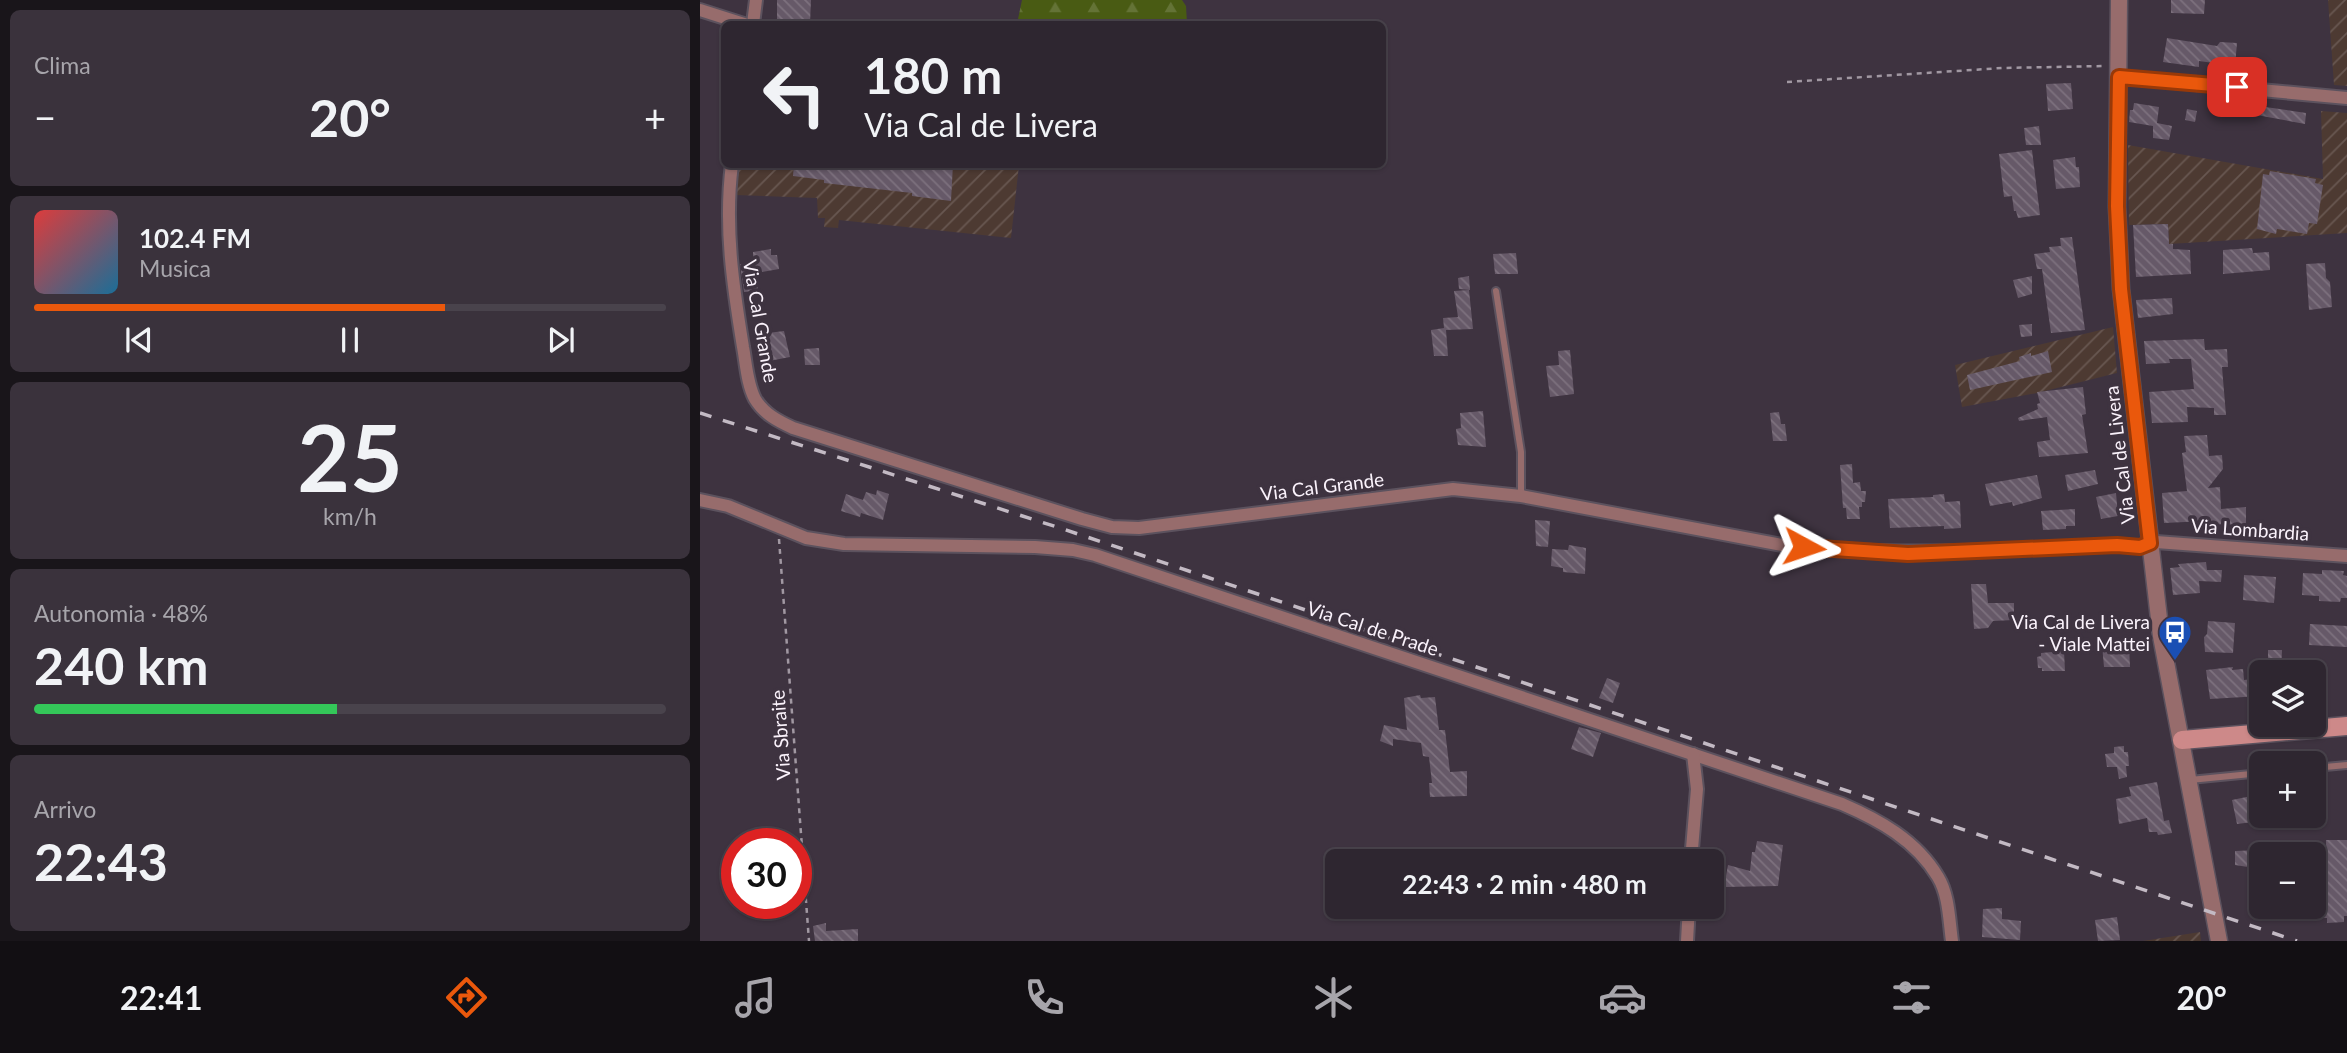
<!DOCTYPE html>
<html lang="it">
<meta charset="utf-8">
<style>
:root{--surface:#2e2630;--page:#3a323c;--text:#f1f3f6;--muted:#a7a5ab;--line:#49434c;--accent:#ea580c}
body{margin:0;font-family:Lato,sans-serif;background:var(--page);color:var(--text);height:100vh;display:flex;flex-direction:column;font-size:26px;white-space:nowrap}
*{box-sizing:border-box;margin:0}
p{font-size:23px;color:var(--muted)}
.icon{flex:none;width:38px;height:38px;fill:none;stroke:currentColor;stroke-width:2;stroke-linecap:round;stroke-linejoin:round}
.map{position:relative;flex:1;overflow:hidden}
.details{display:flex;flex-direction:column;gap:10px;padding:10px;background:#19151a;width:700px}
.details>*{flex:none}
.hud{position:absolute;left:21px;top:21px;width:665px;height:147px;border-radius:10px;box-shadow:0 2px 5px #0004,0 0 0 2px var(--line);background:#2e2630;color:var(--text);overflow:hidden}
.tools{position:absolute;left:1549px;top:660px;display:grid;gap:14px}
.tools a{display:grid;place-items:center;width:77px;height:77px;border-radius:10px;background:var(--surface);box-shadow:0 2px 5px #0004,0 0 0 2px var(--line);font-size:35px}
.speed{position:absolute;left:21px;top:828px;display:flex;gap:14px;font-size:35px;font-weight:700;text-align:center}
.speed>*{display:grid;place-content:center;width:91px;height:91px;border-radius:50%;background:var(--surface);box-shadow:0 2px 5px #0004,0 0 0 2px var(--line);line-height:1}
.speed .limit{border:10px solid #d22;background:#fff;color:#111}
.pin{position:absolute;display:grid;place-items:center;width:60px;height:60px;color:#fff;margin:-30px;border-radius:14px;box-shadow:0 4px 10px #0006}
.me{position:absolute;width:77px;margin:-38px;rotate:95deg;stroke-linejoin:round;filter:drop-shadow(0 0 5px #0008)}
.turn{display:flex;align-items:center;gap:24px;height:147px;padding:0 28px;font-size:32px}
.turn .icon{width:91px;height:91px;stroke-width:2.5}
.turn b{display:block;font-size:49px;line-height:60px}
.big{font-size:52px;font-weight:700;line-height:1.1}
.details .card{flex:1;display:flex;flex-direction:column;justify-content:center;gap:10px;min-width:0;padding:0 24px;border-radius:10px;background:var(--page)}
.details .dial{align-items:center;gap:0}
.dial b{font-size:91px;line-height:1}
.song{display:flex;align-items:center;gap:21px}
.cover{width:84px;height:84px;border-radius:10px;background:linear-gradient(135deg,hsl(0 70% 55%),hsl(200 70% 35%))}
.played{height:7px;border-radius:4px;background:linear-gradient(90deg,var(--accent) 65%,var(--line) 65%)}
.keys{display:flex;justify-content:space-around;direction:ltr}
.heat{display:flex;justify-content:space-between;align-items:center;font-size:38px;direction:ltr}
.charge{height:10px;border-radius:5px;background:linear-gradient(90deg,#34c759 48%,var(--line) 0)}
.trip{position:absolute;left:625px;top:849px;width:399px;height:70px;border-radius:10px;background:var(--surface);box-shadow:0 2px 5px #0004,0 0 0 2px var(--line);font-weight:700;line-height:70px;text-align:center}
.menu{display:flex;height:112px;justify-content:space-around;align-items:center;background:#120f13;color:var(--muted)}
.menu .icon{width:49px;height:49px}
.menu .current{color:var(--accent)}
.menu b{font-size:32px;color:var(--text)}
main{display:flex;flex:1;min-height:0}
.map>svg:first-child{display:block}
</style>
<main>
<section class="details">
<div class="card"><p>Clima</p>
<div class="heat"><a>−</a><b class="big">20°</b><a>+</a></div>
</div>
<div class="card">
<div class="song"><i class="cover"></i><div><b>102.4 FM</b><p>Musica</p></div></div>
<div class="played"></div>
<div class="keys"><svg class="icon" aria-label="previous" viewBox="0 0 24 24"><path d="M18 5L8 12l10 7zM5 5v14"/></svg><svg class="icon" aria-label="pause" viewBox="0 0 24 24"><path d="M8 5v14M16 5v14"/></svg><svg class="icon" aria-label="next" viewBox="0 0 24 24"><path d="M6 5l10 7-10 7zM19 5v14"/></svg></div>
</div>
<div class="card dial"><b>25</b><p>km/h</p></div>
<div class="card"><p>Autonomia · 48%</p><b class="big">240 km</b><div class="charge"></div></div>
<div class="card"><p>Arrivo</p><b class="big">22:43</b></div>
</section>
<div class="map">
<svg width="1647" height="941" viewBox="0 0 1647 941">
<defs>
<pattern id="industrial-furrows" width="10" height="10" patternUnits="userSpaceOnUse" patternTransform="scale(1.75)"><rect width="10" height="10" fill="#4d3a32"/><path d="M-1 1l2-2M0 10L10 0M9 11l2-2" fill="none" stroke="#685751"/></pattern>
<pattern id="forest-firs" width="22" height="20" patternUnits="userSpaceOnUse" patternTransform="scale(1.75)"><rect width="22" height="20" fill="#495b13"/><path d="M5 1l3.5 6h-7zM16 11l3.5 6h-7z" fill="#647336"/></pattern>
<pattern id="building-back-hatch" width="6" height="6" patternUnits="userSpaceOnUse" patternTransform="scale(1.75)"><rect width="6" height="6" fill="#665968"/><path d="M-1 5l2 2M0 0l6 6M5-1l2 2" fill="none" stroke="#7d717e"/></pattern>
</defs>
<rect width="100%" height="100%" fill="#3e3340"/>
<g fill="url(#industrial-furrows)">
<polygon points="1628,0 1647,0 1647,86 1634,85"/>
<polygon points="1621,111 1647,113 1647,233 1469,244 1468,224 1429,225 1428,145 1623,179"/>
<polygon points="39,165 319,165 311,238 139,220 138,228 124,227 125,218 118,218 117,198 35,195"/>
<polygon points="1413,327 1417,373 1337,393 1262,407 1255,365"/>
<polygon points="1500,932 1501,941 1443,941"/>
</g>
<polygon fill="url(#forest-firs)" points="322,0 482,0 486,6 487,24 317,24"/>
<g fill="url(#building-back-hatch)">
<polygon points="77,0 111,0 110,24 99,24 99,20 77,19"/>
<polygon points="1471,0 1505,0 1504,14 1471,13"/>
<polygon points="1467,38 1517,46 1520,42 1537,43 1535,66 1499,61 1499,67 1463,62"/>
<polygon points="1371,83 1373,109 1348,111 1346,84"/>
<polygon points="1434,103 1459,107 1457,123 1472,126 1469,140 1453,138 1453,126 1429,122 1430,110 1433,110"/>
<polygon points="1552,105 1606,113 1605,124 1551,114"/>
<polygon points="1487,109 1497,111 1495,122 1485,120"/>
<polygon points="1339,126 1341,145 1326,145 1324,128"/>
<polygon points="1332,150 1340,215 1318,218 1316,211 1314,211 1312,196 1304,197 1299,154"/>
<polygon points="1375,157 1376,167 1379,167 1380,187 1356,189 1353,160"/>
<polygon points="94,164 253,164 251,201 212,196 212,193 124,183 124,180 93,176"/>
<polygon points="1570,171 1616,179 1615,183 1623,185 1617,224 1609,223 1607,234 1577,229 1576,234 1557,229 1563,174 1569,175"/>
<polygon points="1468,224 1469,244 1473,244 1473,249 1490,250 1491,274 1436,277 1433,225"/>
<polygon points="1372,237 1385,330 1351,333 1342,269 1337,269 1334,254 1350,252 1349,247 1361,246 1360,238"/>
<polygon points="1552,248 1553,253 1569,252 1570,270 1523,274 1523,250"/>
<polygon points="71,249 71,255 77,255 79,269 56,273 58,291 44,292 40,264 53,263 53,252"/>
<polygon points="816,253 818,274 795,274 793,254"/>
<polygon points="1625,263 1626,278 1630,282 1632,307 1609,310 1606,264"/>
<polygon points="769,276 770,290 759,289 758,278"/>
<polygon points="1332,276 1332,294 1318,298 1313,280"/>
<polygon points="769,290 773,329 746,330 748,356 734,356 731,330 744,328 743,318 758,317 754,291"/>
<polygon points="1472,298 1473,314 1438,318 1436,300"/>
<polygon points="1332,324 1332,336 1321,337 1319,325"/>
<polygon points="84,331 90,357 69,361 67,352 64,353 61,339 69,338 68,333"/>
<polygon points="1504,339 1505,350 1527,349 1528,367 1522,367 1526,415 1514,415 1514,408 1487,407 1488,422 1452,423 1449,392 1494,389 1491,359 1469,359 1470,363 1446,364 1444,341"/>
<polygon points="119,348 120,365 105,365 104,349"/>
<polygon points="870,350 874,394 850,397 846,366 859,365 858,351"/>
<polygon points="1348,351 1352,372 1270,390 1267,375 1320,361 1319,357 1331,353 1331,356"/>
<polygon points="1383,387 1386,414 1382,415 1388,453 1339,457 1337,442 1350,440 1347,417 1319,421 1318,418 1338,409 1337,404 1340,403 1337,392"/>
<polygon points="783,411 786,447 758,445 756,429 761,428 760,413"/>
<polygon points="1079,412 1081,424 1085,424 1087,441 1073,441 1070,413"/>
<polygon points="1507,435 1509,456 1522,455 1523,469 1508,488 1520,487 1521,509 1546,507 1546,525 1506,524 1506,521 1464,523 1462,493 1487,491 1482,453 1486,452 1484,436"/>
<polygon points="1152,464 1153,483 1160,482 1161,491 1166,491 1165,502 1162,502 1162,507 1159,507 1160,519 1147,519 1146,508 1143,508 1140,465"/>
<polygon points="1395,470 1398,484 1368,491 1365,475"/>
<polygon points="1337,475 1342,498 1313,506 1312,502 1290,506 1285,484"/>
<polygon points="177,490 189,494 183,520 161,513 160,517 141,511 146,494 163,500 166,492 176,495"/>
<polygon points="1416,493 1418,516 1401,519 1396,497"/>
<polygon points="1244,494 1245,502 1260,501 1261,528 1244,529 1244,526 1190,528 1188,499 1233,497 1233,495"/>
<polygon points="1375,509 1375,526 1366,526 1366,529 1343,530 1341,511"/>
<polygon points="835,520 850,521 848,547 836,546"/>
<polygon points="869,545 886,548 885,574 863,572 863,568 851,566 852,549 868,550"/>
<polygon points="1506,562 1507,570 1522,570 1521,582 1499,581 1500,593 1473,595 1470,568 1480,567 1478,564"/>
<polygon points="1622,570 1644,571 1643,575 1647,576 1647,598 1641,598 1640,602 1619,601 1619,596 1602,595 1603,573 1622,574"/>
<polygon points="1544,575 1576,577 1574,603 1543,600"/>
<polygon points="1271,584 1286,584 1288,603 1314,603 1314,620 1293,621 1288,628 1274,629"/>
<polygon points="1508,621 1535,623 1533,653 1505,652 1504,637 1507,634"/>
<polygon points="1610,624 1647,626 1647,647 1609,645"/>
<polygon points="1429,644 1430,667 1404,667 1402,645"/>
<polygon points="1568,650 1582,650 1581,672 1568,672"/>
<polygon points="1364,651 1365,671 1342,671 1342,668 1338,668 1337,657 1341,656 1341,653"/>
<polygon points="1533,667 1532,670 1543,669 1544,680 1561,678 1561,696 1510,699 1506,670"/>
<polygon points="907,678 920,683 913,703 899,698"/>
<polygon points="720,695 721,698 735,697 739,730 745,730 750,772 767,771 767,796 730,797 729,783 732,783 729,757 723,756 721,743 693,739 693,746 680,741 684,725 707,730 704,698"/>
<polygon points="879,727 901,733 893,757 871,749"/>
<polygon points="1424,746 1424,752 1428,752 1429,766 1426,766 1427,777 1419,779 1417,767 1407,767 1405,754 1414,753 1414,747"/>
<polygon points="1457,782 1464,821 1469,820 1472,833 1458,835 1457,832 1449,832 1447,818 1419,824 1416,799 1431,796 1429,787"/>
<polygon points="1561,794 1561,821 1537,824 1532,800"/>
<polygon points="1626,840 1647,840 1647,916 1644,916 1644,922 1627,923 1627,918 1614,918 1614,898 1627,899"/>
<polygon points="1057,841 1083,845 1078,886 1024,887 1028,865 1050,871 1052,852 1055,852"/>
<polygon points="1561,850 1561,869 1535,865 1535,851"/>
<polygon points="1302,908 1302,919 1321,921 1320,940 1282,937 1283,909"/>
<polygon points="1417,917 1420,940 1398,941 1395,920"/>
<polygon points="126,923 126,931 158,929 158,941 115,941 113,926"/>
</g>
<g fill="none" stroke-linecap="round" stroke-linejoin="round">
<defs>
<g id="service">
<polyline points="796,291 821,452 821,496"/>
<polyline points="1614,768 1647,765"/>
<polyline points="1490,780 1561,773"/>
</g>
<g id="minor">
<polyline points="0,10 44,24"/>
<polyline points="53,24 56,0"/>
<polyline points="1419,77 1647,98"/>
<path d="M 32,164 C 24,226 33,286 43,347 C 46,363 47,384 55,399 C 64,414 78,421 93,428 L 382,519 L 412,527 L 439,528 L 753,489 L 821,496 L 1082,545 C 1195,557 1304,550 1417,545 L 1440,547 L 1456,542 L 1647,556"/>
<path d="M 0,500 L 28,506 L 106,538 L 144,544 L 335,547 L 373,550 L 395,555 L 1142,804 C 1179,820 1216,840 1238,877 C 1249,895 1249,920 1252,941"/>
<polyline points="991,861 997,789 993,754"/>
<polyline points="987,941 989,906"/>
</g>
<polyline id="tertiary" points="1419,0 1417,207 1421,289 1461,636 1519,941"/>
<polyline id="secondary" points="1482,740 1647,726"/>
</defs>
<use href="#service" stroke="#5c525e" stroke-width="10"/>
<use href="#minor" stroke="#5c525e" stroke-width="16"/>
<use href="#tertiary" stroke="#5c525e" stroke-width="19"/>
<use href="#secondary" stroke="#5c525e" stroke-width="21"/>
<g stroke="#a198a2" stroke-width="2.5" stroke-dasharray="5 5" stroke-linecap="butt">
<polyline points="1087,82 1302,68 1406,66"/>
<polyline points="79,539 109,941"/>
</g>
<use href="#service" stroke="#976c6c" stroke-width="6"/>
<use href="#minor" stroke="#976c6c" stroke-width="12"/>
<use href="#tertiary" stroke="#976c6c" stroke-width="16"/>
<use href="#secondary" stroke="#cd8989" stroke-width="18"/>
<polyline stroke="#c3bac4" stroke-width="3.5" stroke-dasharray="12 12" stroke-linecap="butt" points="0,413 360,528 1597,941"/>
</g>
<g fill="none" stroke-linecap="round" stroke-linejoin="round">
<defs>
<polyline id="route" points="1104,547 1208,554 1417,545 1440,547 1450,543 1421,289 1417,206 1419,77 1537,87"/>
</defs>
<use href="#route" stroke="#983908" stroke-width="18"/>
<use href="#route" stroke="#ea580c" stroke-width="12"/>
</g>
<defs>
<symbol id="bus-pin" viewBox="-11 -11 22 30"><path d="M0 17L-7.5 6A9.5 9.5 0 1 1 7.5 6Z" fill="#1a4fb4" stroke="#3e3340"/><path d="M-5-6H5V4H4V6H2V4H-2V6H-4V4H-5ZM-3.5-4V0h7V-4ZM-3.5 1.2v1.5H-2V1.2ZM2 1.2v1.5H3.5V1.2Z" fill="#fff"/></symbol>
</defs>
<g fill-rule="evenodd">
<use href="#bus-pin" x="1456" y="613" width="38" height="52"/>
</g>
<g text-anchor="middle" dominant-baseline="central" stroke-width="7" stroke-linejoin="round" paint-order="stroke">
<g font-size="19" fill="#faf2fb" stroke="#3e3340">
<text transform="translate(61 321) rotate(80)">Via Cal Grande</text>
<text transform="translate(1419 455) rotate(-97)">Via Cal de Livera</text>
<text transform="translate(622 486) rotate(-7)">Via Cal Grande</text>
<text transform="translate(1550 529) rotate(4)">Via Lombardia</text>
<text transform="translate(673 628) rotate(18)">Via Cal de Prade</text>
<text transform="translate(80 735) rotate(-94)">Via Sbraite</text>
</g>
<g font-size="19" fill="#faf2fb" stroke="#3e3340" text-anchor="end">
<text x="1450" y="621">Via Cal de Livera<tspan x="1450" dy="22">- Viale Mattei</tspan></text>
</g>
</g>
</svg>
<div class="tools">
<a><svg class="icon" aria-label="layers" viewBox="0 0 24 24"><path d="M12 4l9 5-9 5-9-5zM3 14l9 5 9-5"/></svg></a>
<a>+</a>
<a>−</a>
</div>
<div class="speed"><div class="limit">30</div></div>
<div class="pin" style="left:1537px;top:87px;background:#d93025"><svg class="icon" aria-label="arrive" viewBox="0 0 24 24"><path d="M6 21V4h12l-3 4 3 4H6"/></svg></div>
<svg class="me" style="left:1104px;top:547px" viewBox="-20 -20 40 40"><path d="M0-17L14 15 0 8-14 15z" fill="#ea580c" stroke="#fff" stroke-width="4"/></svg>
<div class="trip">22:43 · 2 min · 480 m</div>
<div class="hud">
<div class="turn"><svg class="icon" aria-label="left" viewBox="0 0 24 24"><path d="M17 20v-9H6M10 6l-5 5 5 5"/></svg><div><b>180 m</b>Via Cal de Livera</div></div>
</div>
</div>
</main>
<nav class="menu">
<b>22:41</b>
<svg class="icon current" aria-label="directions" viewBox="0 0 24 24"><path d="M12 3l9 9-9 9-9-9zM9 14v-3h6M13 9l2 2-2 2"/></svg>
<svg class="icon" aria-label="music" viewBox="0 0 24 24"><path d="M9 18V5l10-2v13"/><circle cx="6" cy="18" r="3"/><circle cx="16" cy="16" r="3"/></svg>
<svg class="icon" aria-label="phone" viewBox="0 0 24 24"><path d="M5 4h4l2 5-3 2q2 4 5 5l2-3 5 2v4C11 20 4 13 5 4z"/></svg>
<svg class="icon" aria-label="climate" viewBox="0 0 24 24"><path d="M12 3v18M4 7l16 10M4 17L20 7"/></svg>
<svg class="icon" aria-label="car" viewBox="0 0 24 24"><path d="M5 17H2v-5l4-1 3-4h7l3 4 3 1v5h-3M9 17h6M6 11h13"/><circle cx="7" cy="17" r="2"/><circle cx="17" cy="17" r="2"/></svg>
<svg class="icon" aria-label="filters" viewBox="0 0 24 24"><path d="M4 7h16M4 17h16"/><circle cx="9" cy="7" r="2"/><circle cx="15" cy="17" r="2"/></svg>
<b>20°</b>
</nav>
